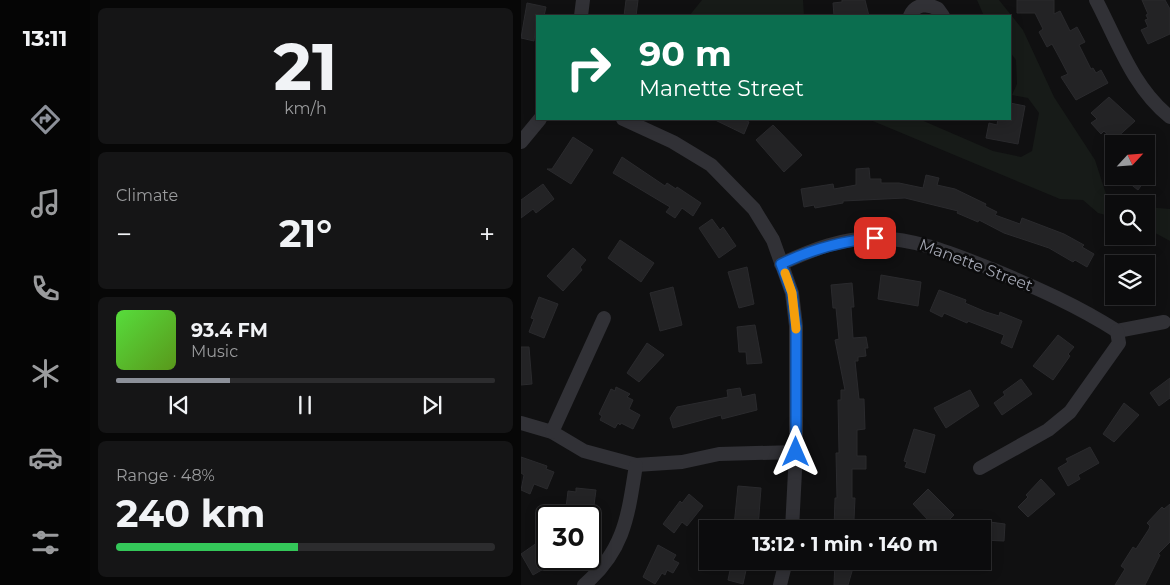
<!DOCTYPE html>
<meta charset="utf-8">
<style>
:root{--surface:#0c0c0d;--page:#151516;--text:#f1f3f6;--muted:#9a9b9d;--line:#2c2c2e;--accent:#8c9099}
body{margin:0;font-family:Montserrat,sans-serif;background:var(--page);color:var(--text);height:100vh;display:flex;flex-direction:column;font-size:19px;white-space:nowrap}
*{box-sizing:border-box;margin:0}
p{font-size:16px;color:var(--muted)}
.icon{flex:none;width:28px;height:28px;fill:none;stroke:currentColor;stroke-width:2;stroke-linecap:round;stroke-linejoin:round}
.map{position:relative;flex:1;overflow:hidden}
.panel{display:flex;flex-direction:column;gap:8px;padding:8px;background:#070707;width:431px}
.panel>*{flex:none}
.hud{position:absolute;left:15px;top:15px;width:475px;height:105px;border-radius:0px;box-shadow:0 2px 12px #0003,0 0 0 1px var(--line);background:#0b6e4f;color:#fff;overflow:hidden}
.needle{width:32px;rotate:64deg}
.fabs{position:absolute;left:584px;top:135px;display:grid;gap:10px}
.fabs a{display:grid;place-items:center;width:50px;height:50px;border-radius:0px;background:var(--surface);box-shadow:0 2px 12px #0003,0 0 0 1px var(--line);font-size:25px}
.speed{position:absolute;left:15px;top:505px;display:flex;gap:10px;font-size:25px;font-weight:700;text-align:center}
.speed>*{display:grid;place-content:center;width:65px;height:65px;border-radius:50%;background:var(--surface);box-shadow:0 2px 12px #0003,0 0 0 1px var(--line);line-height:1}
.speed .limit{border:2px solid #111;border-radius:8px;background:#fff;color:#111}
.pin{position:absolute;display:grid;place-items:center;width:42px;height:42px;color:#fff;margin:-21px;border-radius:10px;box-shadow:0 2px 8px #0006}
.me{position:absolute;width:55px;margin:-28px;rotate:0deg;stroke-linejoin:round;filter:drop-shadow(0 0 4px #0008)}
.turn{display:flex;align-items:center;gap:18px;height:105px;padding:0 20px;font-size:22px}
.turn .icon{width:65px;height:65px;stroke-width:2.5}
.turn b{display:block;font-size:35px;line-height:42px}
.big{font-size:38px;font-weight:700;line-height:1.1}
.panel .widget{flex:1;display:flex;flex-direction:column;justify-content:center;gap:8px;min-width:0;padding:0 18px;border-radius:8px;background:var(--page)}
.panel .dial{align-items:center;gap:0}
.dial b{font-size:65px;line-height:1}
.song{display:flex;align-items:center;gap:15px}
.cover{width:60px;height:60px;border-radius:8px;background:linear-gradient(135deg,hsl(110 70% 55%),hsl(90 70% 35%))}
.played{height:5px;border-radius:2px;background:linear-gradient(90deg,var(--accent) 30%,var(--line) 30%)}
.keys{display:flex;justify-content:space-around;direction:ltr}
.heat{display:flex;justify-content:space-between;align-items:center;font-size:28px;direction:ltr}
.charge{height:8px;border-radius:4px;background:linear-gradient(90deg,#34c759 48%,var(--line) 0)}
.trip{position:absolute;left:178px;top:520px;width:292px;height:50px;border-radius:0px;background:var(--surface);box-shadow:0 2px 12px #0003,0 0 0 1px var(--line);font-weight:700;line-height:50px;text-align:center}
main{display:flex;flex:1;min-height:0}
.tabs{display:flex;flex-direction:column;width:90px;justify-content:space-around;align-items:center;background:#050505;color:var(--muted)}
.tabs .icon{width:35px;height:35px}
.tabs .active{color:var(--accent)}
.tabs b{font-size:22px;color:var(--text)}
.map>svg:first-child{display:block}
</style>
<main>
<nav class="tabs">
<b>13:11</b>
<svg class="icon active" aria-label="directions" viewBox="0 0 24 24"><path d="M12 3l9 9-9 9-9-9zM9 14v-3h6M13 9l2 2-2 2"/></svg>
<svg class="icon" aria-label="music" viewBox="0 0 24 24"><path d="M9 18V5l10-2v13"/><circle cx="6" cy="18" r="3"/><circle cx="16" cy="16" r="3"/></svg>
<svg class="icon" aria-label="phone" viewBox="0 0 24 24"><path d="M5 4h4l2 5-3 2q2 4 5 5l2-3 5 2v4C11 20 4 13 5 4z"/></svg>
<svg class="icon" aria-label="climate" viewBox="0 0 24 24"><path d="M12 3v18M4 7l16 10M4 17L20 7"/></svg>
<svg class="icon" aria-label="car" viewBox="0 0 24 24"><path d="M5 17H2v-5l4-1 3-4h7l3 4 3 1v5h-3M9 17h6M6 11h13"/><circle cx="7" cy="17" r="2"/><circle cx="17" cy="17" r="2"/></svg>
<svg class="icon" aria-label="filters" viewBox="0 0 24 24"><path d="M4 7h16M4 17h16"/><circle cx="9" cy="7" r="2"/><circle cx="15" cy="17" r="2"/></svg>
</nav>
<section class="panel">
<div class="widget dial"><b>21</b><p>km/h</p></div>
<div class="widget"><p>Climate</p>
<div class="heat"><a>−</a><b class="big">21°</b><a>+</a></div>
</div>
<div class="widget">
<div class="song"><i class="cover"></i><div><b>93.4 FM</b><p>Music</p></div></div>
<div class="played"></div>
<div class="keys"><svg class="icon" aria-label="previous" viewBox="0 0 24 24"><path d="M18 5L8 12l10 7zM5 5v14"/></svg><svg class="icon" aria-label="pause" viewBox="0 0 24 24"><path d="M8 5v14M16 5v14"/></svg><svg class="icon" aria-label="next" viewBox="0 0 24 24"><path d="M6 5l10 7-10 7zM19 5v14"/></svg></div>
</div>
<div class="widget"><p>Range · 48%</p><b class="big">240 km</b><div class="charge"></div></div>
</section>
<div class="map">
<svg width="649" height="585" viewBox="0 0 649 585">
<rect width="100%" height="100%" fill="#101011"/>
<g fill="#171b18">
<polygon points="181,0 282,0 283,16 168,16"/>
<polygon points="456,0 478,0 502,30 533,97 574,160 585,194 606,204 592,204 592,217 577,213 562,200 539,199 347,119 398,119 472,151 500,157 511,151 518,113 507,98 491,95 496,84 495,60 489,52 489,16 463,16"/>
<polygon points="625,207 649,209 649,241 625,228"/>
</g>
<g fill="#232325" stroke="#2a2a2d">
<polygon points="105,0 117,0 115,16 103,16"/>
<polygon points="321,0 344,0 348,16 313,16 312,3 321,2"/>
<polygon points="496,0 533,0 533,14 539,11 549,31 556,27 564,42 558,45 570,69 572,68 575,73 580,70 587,83 555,100 540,77 547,74 537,55 531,44 526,47 518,32 522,29 514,13 496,13"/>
<polygon points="621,0 644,0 649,9 649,34 627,44 620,30 627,27 624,20 627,19 625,15 627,14"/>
<polygon points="6,3 25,7 23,16 16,16 13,41 0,38"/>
<polygon points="588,97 614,121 592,141 583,131 580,134 570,123 576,119 570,113"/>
<polygon points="489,103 504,106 497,144 465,138 468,123 476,125 477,119 489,119"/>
<polygon points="192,119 222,119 228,122 223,134"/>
<polygon points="252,125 281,155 263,172 235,140"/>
<polygon points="52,137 72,150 50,184 26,169 31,169"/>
<polygon points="101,157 144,186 146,183 155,189 156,187 180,203 172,216 161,208 154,218 145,212 149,207 92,173"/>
<polygon points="348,168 349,179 360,179 360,183 378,183 402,188 405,175 418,178 416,185 434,189 465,204 464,206 476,212 474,215 499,224 501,218 543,234 563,245 561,247 573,254 566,267 554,260 552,262 528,248 483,233 458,220 457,222 436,213 437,211 384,198 322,201 322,203 294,208 293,205 283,207 280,189 312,184 313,189 335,185 335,169"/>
<polygon points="613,176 627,176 617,190 608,183"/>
<polygon points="22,184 33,199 15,213 12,209 0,218 0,200"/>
<polygon points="191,219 199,230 202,227 215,246 198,258 178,228"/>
<polygon points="99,240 133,263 120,282 87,258"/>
<polygon points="52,248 65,260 59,267 61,270 42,291 26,276"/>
<polygon points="226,267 233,304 218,308 207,272"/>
<polygon points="360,275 400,282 397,306 357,299"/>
<polygon points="331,283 333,307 330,307 332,338 345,337 347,348 344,348 345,356 337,357 337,361 334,361 338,399 343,399 344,429 336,430 336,456 345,456 345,469 331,469 331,498 334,498 333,520 329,520 329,529 313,529 314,498 316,498 315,453 318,453 317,400 320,400 320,390 324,390 314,340 318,339 315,308 312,308 310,285"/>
<polygon points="152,287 161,325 139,331 129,293"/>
<polygon points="418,290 445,300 444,303 465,312 478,316 479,312 501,321 491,348 480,343 483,335 447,321 446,323 423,313 421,317 409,311"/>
<polygon points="18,297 37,304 23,338 8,332 13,319 10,318"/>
<polygon points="234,325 241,363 226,364 225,352 218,352 216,327"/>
<polygon points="537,335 553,347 547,354 549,356 532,380 512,366"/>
<polygon points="126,343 143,355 118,382 106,373"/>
<polygon points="0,347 8,347 11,384 0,385"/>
<polygon points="649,378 649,398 638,406 629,393"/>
<polygon points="500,379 511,394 481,415 473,403 484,395 482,392"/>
<polygon points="95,387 109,394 106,397 112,400 108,409 119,415 112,429 100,423 99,425 97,423 94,428 79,420 81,416 78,414 90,389 94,391"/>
<polygon points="219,388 221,397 234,394 236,410 201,419 200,415 152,428 149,418 156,407 207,397 206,390"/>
<polygon points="449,390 458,406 425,428 413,408"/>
<polygon points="603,403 618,415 593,442 582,434"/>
<polygon points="393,429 414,435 404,473 384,467 386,462 383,461"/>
<polygon points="569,447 578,463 557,475 559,479 547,486 537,468 547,462 545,459"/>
<polygon points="0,457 26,466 25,469 33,472 26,489 13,484 9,494 0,490 3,475 0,473"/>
<polygon points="520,479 534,494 507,517 497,507 507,497 505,495"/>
<polygon points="217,486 240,488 237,528 213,526"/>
<polygon points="55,488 75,490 72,513 70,512 69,516 44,516 47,491 55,492"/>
<polygon points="407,489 433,515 419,529 412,529 406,523 408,521 392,504"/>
<polygon points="168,494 182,506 166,526 161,522 153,533 142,524 159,501 161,503"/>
<polygon points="649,504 649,542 637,554 639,555 624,585 594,585 604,569 600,566 612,547 615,549 628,529 629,526 626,523 641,507 643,509"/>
<polygon points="461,521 484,524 483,541 461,540"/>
<polygon points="26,536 26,559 40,559 12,575 0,554"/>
<polygon points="137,545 155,555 152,560 158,563 152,573 146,570 144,575 141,573 134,584 122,577"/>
<polygon points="211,561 227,561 222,584 207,580"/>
<polygon points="314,561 334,561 327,585 313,585"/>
</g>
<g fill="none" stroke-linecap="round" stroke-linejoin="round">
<g stroke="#313136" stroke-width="14">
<path d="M 575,0 C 596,40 612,88 649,117"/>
<polyline points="60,16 62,0"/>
<path d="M 389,16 C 394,4 406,3 417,9 L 422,16"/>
<polyline points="102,119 152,142 190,165 233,209 252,240 271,293 275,326 275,452 271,529"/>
<polyline points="0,142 19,119"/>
<path d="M 260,264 C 290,250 323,237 356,238 C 398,239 434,255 473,270 C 516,288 557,306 596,331 L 643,322"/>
<polyline points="0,423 31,432 63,451 115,465 161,462 198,454 275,452"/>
<polyline points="31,432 83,318"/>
<polyline points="459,468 527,430 549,412 598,343 596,331"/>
<path d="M 63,585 C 104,550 107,515 115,465"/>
<polyline points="259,585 265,561"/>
</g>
</g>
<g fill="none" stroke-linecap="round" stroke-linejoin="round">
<defs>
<path id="route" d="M 275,452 L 275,326 L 271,293 L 260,264 C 291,249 320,241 354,238"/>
</defs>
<use href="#route" stroke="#114b97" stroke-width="12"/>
<use href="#route" stroke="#1a73e8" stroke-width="9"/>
<polyline stroke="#f59e0b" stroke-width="9" points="264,273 271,293 275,329"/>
</g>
<g text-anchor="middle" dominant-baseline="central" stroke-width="5" stroke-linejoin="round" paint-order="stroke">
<g font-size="16" fill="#a2a5b1" stroke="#0b0b0c">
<text transform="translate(455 265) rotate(21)">Manette Street</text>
</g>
</g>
</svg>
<div class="fabs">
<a><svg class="needle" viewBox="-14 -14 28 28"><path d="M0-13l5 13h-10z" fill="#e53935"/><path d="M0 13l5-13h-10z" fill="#9a9b9d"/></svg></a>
<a><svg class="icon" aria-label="search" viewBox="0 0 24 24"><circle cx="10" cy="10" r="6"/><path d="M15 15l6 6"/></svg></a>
<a><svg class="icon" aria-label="layers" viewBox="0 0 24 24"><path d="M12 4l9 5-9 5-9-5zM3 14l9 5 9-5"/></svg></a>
</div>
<div class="speed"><div class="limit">30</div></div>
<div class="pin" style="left:354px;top:238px;background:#d93025"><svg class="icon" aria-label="arrive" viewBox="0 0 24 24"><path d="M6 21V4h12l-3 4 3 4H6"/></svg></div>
<svg class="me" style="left:275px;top:452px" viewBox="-20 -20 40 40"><path d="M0-17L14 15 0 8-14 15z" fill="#1a73e8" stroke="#fff" stroke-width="4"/></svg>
<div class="trip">13:12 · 1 min · 140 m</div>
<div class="hud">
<div class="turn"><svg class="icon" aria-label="right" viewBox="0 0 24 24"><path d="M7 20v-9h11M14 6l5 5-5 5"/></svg><div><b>90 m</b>Manette Street</div></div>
</div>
</div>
</main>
